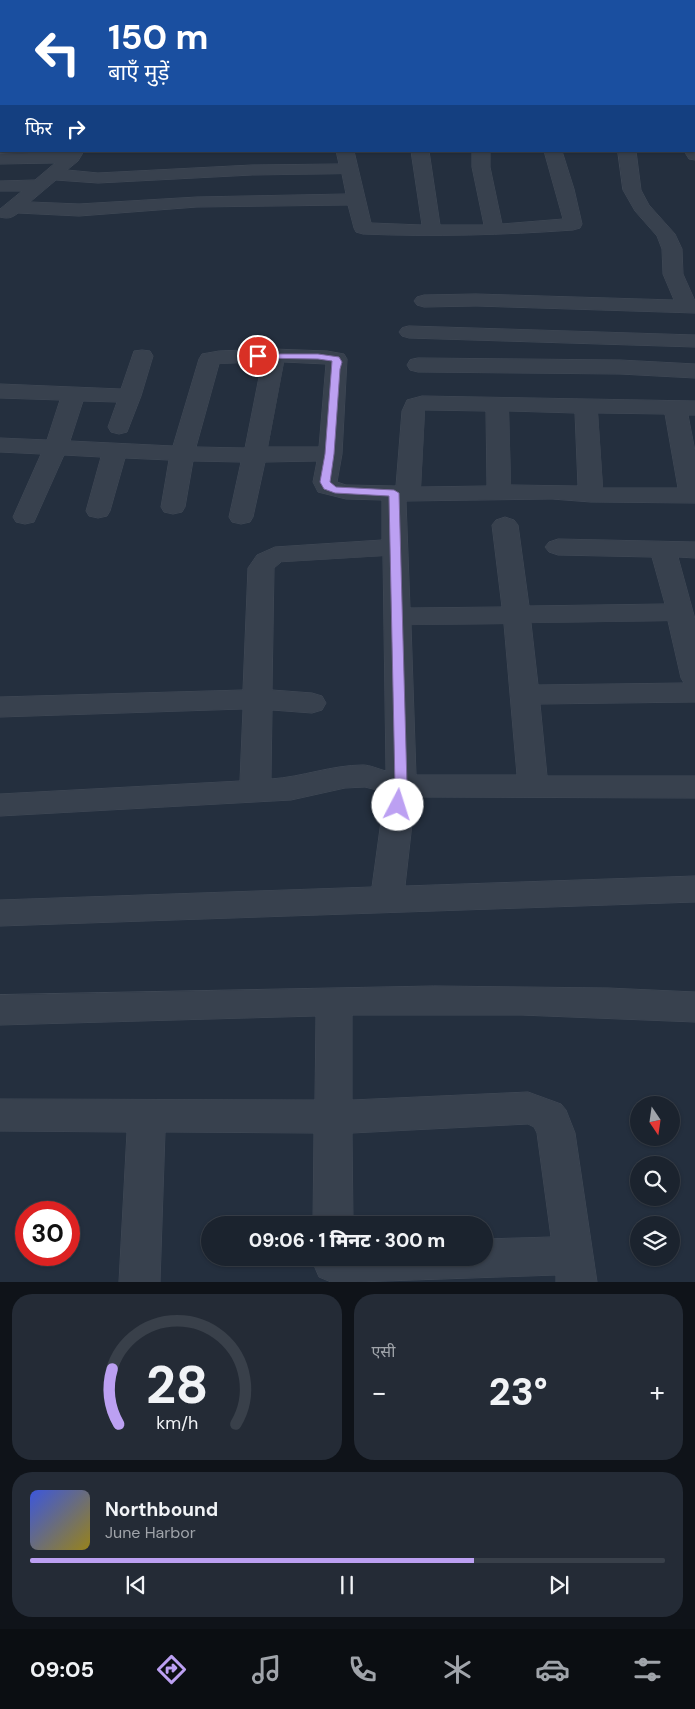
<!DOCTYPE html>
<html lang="hi">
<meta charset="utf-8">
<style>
:root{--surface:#1b232e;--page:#242b36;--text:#f1f3f6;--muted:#a0a4aa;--line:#39404a;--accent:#bca0f2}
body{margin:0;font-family:"DM Sans","Noto Sans Devanagari",sans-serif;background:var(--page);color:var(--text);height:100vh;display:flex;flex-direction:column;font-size:19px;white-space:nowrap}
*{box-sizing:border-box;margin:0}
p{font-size:16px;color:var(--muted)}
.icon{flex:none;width:28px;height:28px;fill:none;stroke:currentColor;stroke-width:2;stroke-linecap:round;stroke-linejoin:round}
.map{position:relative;height:1282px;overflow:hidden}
.details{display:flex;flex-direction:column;gap:12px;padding:12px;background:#0f1319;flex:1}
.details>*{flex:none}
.guide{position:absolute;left:0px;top:0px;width:695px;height:152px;box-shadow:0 1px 4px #0004,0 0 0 1px var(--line);background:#1a4fa0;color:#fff;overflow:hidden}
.needle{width:32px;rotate:167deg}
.tools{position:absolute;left:630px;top:1096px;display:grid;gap:10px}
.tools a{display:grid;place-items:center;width:50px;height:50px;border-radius:50%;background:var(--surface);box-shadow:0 1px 4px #0004,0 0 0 1px var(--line);font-size:25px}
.speed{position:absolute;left:15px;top:1201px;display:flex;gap:10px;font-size:25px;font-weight:700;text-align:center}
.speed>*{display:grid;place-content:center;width:65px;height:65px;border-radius:50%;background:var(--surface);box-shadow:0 1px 4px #0004,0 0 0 1px var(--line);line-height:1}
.speed .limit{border:8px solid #d22;background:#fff;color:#111}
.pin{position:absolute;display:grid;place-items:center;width:42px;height:42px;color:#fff;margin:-21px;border:2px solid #fff;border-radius:50%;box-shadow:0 1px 5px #0007}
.me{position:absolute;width:55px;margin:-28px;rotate:5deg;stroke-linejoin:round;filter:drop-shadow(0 0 4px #0008)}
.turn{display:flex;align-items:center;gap:18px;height:105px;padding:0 25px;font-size:22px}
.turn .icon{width:65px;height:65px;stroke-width:2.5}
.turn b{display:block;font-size:35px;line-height:42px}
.then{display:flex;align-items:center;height:48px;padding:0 25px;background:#0003;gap:10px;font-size:19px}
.big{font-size:38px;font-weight:800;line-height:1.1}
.details .card{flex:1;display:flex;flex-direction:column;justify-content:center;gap:8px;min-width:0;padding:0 18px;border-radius:20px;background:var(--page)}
.details .dial{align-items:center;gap:0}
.dial svg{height:130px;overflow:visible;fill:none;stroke:var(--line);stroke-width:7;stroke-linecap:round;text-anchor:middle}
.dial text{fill:var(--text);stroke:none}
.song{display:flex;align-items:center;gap:15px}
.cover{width:60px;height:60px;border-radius:8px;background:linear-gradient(135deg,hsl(230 70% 55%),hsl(50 70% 35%))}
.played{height:5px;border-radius:2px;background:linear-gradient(90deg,var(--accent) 70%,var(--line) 70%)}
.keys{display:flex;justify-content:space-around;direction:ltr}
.heat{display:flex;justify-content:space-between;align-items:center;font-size:28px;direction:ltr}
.details .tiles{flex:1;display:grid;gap:12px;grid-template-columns:1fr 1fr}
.card:last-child{grid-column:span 2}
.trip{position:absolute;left:201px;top:1216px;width:292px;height:50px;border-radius:25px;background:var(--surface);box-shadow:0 1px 4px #0004,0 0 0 1px var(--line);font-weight:800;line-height:50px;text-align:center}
.dock{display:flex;height:80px;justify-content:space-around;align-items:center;background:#0b0e12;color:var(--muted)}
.dock .icon{width:35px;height:35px}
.dock .active{color:var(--accent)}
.dock b{font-size:22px;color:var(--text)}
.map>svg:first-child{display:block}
</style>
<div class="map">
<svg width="695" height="1282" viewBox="0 0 695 1282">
<rect width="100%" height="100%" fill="#242f3e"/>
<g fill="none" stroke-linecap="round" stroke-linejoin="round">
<defs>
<g id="minor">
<polygon points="487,0 501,0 502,1 488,1"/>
<polygon points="559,0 573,0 574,1 560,1"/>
<rect x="694" y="28" width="1" height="8"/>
<polygon points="0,54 1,55 1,64 0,64"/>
<polygon points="694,54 695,55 695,66 694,65"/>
<rect x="0" y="96" width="1" height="10"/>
<rect x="694" y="103" width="1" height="11"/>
<polygon points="694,146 695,147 695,160 689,159 684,151 694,151"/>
<path d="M 84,151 L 78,161 L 67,170 L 98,173 L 252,165 L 339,164 L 336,151 L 354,151 L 371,223 L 422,225 L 411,151 L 429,151 L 440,225 L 484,225 L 472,167 L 472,151 L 490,151 L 490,167 L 502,224 L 563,219 L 544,151 L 562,151 L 574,189 L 582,224 L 580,228 L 573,230 C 503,235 434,237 363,234 L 356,232 L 354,228 L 348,205 L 197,207 L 79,216 L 18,213 C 12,218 8,219 0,217 L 0,209 L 22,191 L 0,191 L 0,181 L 35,180 L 55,163 L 0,164 L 0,154 ZM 342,174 L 346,194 L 197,197 L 79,204 L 30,202 L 56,180 L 98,183 L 252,175 Z"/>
<polygon points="618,151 636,151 641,190 649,205 675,234 682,249 683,274 695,301 695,313 476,306 424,307 417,305 414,301 417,297 424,295 476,294 674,300 663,274 662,249 657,236 635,211 623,190"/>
<polygon points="409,326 695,335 695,347 409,338 402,336 399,332 402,328"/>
<path d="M 273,349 L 327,351 L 344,354 L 347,359 L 342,454 L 337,482 L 346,485 L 396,486 L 402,411 L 407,400 L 422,396 L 695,401 L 695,415 L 688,415 L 695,451 L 695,503 L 591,502 L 552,499 L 406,501 L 410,608 L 502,607 L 492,525 L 496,520 L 505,517 L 514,520 L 518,525 L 529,606 L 665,604 L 652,557 L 558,555 L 549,552 L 545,547 L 549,542 L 558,539 L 695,542 L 695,558 L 678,557 L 695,619 L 695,702 L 540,704 L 547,776 L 695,776 L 695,798 L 415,797 L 405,886 L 695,876 L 695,902 L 0,926 L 0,900 L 372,887 L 385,792 L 365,787 L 345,788 L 291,800 L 0,816 L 0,794 L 240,781 L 243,709 L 0,717 L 0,697 L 243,690 L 248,568 L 257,555 L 275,547 L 382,540 L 382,500 L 346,499 L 318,492 L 313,482 L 317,461 L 265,462 L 253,517 L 250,522 L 241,524 L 232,522 L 229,517 L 241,462 L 193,461 L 185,507 L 182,512 L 173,514 L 164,512 L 161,507 L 169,460 L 125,458 L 110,511 L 107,516 L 98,518 L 89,516 L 86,511 L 101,457 L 64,455 L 34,522 L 25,524 L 16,522 L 13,517 L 41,454 L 0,452 L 0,438 L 47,440 L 60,400 L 0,398 L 0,384 L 121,389 L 134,351 L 142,350 L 150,351 L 153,356 L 141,396 L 127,432 L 119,434 L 111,432 L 108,427 L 117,402 L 83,401 L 70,441 L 173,446 L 199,359 L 202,354 L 219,351 ZM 253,362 L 262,362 L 245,448 L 196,447 L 219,364 ZM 284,362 L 326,364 L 319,447 L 268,447 ZM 425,410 L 486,411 L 487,486 L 421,487 ZM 509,411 L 575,413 L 578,486 L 511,485 ZM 598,413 L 665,414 L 678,488 L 603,488 ZM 383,556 L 386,771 C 378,769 370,765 363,765 C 332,765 302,777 271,779 L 272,710 L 312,713 L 322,710 L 326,703 L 322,696 L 312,693 L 272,690 L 274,568 L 281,562 ZM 668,621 L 681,678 L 684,683 L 538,685 L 531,623 ZM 504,624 L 517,775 L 416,775 L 411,625 Z"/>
<polygon points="418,358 620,360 695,364 695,378 620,374 418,372 410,370 407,365 410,360"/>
<polygon points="434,986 608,988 695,992 695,1022 521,1015 352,1015 352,1100 528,1092 561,1104 566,1110 575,1133 597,1282 556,1282 556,1275 357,1282 331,1282 319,1277 313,1263 315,1258 485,1258 485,1239 551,1237 537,1133 534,1127 528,1124 352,1133 353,1225 313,1225 314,1133 165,1132 160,1282 119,1282 127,1132 0,1131 0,1099 315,1100 316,1016 0,1025 0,995"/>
</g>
</defs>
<use href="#minor" stroke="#414a57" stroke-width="1"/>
<use href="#minor" fill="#38414e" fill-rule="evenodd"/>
</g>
<polygon fill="#bca0f2" stroke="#7a689d" points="258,354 318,354 339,357 342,362 340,369 334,454 330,482 336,487 394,490 399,493 407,786 403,809 394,809 392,805 395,786 389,496 335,493 324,489 320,482 325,454 332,361 318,359 255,358 253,356"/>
</svg>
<div class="tools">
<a><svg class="needle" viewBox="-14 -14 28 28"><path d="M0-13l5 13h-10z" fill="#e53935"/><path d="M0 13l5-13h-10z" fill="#a0a4aa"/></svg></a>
<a><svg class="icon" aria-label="search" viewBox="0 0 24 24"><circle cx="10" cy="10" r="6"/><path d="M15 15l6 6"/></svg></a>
<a><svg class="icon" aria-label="layers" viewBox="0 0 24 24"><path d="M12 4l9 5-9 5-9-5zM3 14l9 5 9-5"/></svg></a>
</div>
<div class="speed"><div class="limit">30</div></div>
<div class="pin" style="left:258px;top:356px;background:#d93025"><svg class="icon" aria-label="arrive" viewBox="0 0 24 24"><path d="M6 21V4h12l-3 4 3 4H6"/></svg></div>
<svg class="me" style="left:398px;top:805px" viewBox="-20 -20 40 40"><circle r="19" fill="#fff"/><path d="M0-13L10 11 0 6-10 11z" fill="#bca0f2"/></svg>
<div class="trip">09:06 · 1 मिनट · 300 m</div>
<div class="guide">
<div class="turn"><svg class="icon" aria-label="left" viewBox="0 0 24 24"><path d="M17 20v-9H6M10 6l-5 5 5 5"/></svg><div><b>150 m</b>बाएँ मुड़ें</div></div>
<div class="then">फिर<svg class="icon" aria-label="right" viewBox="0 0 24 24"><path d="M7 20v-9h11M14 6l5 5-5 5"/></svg></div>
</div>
</div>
<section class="details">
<div class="tiles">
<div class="card dial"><svg viewBox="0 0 100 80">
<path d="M14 69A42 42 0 1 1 86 69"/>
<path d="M14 69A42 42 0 0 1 10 35" stroke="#bca0f2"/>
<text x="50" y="56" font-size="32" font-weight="700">28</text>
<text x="50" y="72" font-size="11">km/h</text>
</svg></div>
<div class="card"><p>एसी</p>
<div class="heat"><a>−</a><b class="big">23°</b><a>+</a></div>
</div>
<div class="card">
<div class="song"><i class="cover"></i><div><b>Northbound</b><p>June Harbor</p></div></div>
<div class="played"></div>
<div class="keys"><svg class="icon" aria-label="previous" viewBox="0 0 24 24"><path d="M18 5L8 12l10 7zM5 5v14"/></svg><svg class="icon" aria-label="pause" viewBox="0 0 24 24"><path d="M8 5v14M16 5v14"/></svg><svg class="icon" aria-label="next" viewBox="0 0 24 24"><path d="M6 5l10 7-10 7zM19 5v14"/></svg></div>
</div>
</div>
</section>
<nav class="dock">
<b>09:05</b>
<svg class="icon active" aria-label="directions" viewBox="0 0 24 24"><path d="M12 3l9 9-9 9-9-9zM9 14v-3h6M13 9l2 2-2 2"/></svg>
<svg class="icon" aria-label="music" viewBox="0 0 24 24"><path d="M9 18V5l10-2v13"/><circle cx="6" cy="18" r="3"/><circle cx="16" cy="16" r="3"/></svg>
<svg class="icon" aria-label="phone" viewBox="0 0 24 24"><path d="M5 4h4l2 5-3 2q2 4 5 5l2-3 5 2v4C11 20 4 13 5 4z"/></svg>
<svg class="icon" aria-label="climate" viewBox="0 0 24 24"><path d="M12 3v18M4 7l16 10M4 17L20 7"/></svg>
<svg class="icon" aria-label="car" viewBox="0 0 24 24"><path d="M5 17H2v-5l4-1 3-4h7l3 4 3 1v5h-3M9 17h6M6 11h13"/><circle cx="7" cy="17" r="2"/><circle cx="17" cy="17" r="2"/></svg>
<svg class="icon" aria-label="filters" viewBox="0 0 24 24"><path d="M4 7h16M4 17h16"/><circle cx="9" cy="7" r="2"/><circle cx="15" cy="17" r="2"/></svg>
</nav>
